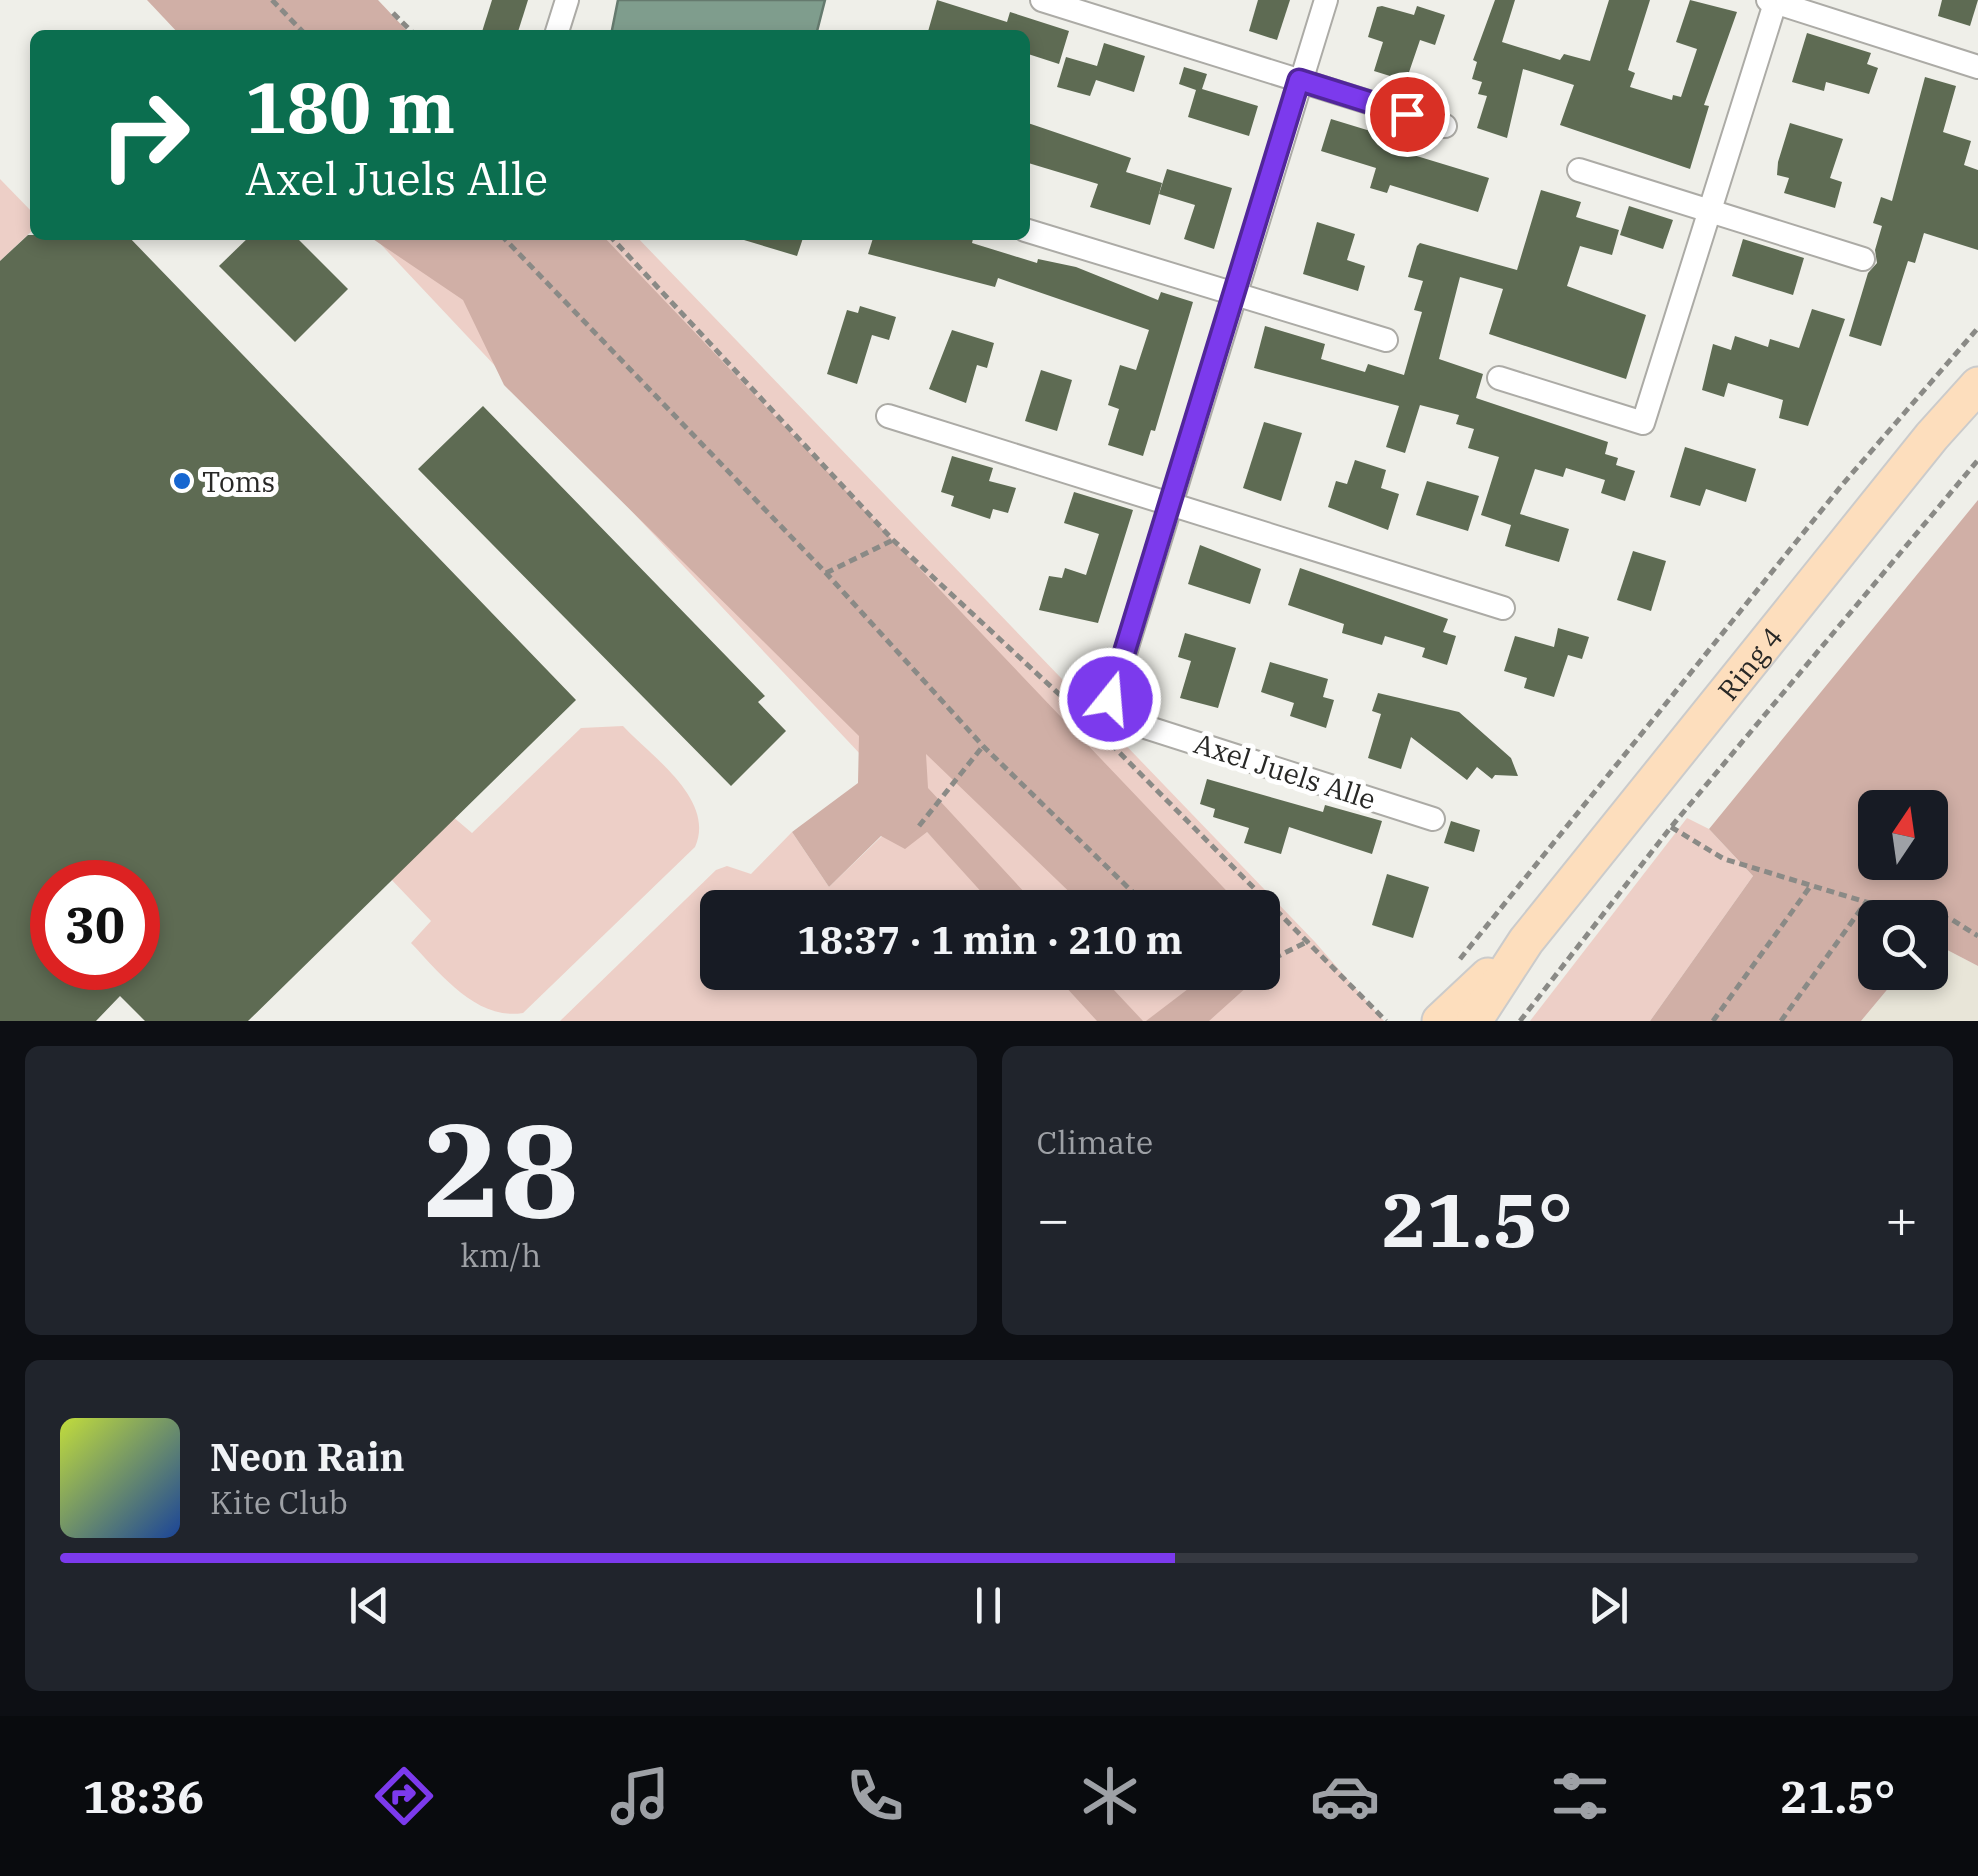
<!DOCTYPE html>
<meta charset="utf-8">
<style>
:root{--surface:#171b24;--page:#20242c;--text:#f1f3f6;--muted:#9ea1a6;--line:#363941;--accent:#7c3aed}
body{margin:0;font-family:"IBM Plex Serif",serif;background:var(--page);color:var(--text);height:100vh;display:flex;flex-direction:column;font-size:38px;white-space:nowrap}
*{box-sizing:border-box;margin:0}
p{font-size:32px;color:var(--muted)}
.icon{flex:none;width:55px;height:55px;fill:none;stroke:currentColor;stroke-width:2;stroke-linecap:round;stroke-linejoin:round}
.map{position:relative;height:1021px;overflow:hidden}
.drawer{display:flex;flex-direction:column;gap:25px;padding:25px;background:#0d0f14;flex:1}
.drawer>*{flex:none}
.top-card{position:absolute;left:30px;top:30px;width:1000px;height:210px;border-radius:15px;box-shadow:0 5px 15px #0003;background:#0b6e4f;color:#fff;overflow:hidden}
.needle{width:65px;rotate:13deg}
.tools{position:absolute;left:1858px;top:790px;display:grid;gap:20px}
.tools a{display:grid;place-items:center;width:90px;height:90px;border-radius:15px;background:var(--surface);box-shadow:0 5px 15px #0003;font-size:50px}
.speed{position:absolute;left:30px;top:860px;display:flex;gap:20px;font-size:50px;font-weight:700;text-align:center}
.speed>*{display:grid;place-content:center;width:130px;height:130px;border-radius:50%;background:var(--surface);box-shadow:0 5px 15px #0003;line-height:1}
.speed .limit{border:15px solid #d22;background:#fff;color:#111}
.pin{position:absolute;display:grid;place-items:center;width:85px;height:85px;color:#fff;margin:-42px;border:5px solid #fff;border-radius:50%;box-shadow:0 2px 10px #0007}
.me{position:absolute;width:110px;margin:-55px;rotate:17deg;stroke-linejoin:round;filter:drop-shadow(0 0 8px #0008)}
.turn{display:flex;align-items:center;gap:35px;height:210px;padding:0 50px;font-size:45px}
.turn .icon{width:130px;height:130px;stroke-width:2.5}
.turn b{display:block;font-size:70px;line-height:85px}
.big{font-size:75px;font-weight:700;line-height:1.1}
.drawer .widget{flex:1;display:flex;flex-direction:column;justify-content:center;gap:15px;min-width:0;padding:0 35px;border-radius:15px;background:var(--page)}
.drawer .dial{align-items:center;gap:0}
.dial b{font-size:130px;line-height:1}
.song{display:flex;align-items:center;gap:30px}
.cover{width:120px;height:120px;border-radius:15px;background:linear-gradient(135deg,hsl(70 70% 55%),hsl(220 70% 35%))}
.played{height:10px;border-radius:5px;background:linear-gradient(90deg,var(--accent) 60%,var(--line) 60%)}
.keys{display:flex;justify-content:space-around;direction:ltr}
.heat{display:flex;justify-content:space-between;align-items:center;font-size:55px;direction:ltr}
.drawer .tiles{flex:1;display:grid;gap:25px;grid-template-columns:1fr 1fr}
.widget:last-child{grid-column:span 2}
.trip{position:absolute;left:700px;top:890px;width:580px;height:100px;border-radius:15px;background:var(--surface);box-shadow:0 5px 15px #0003;font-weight:700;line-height:100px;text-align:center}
.tabs{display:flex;height:160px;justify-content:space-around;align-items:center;background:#090b0e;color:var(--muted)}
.tabs .icon{width:70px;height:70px}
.tabs .selected{color:var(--accent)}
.tabs b{font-size:45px;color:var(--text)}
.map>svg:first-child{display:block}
</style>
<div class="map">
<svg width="1978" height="1021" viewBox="0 0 1978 1021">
<rect width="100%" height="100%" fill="#efefe9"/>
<polygon fill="#e8e5d8" points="1930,941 1978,966 1978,1021 1861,1021 1901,973 1930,972"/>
<g fill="#edcfc7">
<polygon points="0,179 35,215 35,228 0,261"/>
<polygon points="372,235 635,235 1315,942 1384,1021 560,1021 716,870 727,866 751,874 792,832 829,887 882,836 927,832 1000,907 718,908 718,972 1262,972 1262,908 1004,907"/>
<path d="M 623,726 C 652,757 716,800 695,847 L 523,1013 C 476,1021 439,972 411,943 L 431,921 L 388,876 L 452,816 L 472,833 L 581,728 Z"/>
<polygon points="1687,818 1709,829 1753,876 1650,1021 1530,1021"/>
</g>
<g fill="#d0afa6" fill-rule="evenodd">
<polygon points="147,0 378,0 411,35 180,35"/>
<polygon points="367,235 602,235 1242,907 1085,907 926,754 928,788 1038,907 995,907 927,832 905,849 881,836 829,887 792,832 858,783 859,736 504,385 463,300"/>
<path d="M 1978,500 L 1978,966 L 1930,941 L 1930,918 L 1875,918 L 1875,972 L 1901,973 L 1861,1021 L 1650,1021 L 1753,876 L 1709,829 ZM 1875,808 L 1930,808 L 1930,862 L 1875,862 Z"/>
<polygon points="1263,965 1268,968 1209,1021 1146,1021 1209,973 1262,972"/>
<polygon points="1053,973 1098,973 1143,1021 1097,1021"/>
</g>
<polygon fill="#7f9d8d" stroke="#657a6e" stroke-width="2.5" points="618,0 825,0 816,35 611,35"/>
<g fill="#5e6b53" fill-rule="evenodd">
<polygon points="492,0 528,0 517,35 481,35"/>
<polygon points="937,0 1007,22 1010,12 1069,31 1059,64 1025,53 1025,35 927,35"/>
<polygon points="1258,0 1290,0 1277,40 1249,31"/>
<polygon points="1495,0 1515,0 1502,42 1560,60 1564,54 1590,61 1609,0 1650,0 1628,70 1635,73 1630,87 1672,100 1673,95 1681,97 1697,49 1676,42 1690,0 1737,12 1704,105 1709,106 1690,169 1560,125 1574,85 1523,69 1507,138 1477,128 1487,96 1478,94 1482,82 1472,79 1477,62 1473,60"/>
<polygon points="1942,0 1978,0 1970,26 1938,16"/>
<polygon points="1382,6 1414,15 1417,6 1445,15 1435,45 1420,40 1406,81 1374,71 1383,42 1368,37 1377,7"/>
<polygon points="1807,33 1871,53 1867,64 1878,68 1869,94 1826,82 1824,91 1792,82"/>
<polygon points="1104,43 1145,56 1134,92 1096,80 1090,96 1057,87 1066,57 1097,66"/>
<polygon points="1184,67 1207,74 1202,89 1258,106 1249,136 1188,117 1196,90 1179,84"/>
<polygon points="1925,77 1956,86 1943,132 1971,141 1964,165 1978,170 1978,250 1924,233 1915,263 1908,261 1881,346 1849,336 1868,273 1877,263 1875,250 1882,226 1873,223 1881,197 1892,201"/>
<polygon points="1331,119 1390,137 1387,147 1489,178 1478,212 1390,185 1387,193 1370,188 1376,168 1321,151"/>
<polygon points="1025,122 1131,158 1126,172 1162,183 1150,225 1090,207 1098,184 1025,162"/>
<polygon points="1790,123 1843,139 1830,178 1842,182 1835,208 1784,193 1789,178 1777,175 1778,162"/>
<polygon points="1167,169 1232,188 1214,249 1184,239 1195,205 1159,194"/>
<polygon points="1541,190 1581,202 1576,217 1619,230 1612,255 1580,246 1567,286 1646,315 1626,379 1489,334 1503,289 1460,277 1439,359 1483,374 1476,398 1608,442 1605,454 1618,458 1616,465 1635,471 1625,501 1601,493 1605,480 1566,468 1563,477 1535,469 1520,514 1569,529 1559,562 1505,546 1511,525 1481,515 1499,457 1468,448 1474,429 1456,424 1459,415 1420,405 1405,453 1386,447 1399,406 1254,368 1265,326 1325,344 1321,359 1365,372 1368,364 1404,375 1422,312 1414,310 1423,281 1408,277 1417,246 1420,243 1517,270"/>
<polygon points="1629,206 1673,220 1663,249 1620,235"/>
<polygon points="1317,222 1355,234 1347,260 1365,266 1358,291 1303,274"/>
<path d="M 28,235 L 127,235 L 576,700 L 248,1021 L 145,1021 L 120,996 L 96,1021 L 0,1021 L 0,261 ZM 52,882 L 138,882 L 138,968 L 52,968 Z"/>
<polygon points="251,235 294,235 348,289 295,342 219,266"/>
<polygon points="744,235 804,235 797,256 744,240"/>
<polygon points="874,235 974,235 972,243 1037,263 1038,259 1076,267 1158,300 1161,292 1193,302 1155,431 1151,430 1143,456 1108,445 1119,409 1108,405 1120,365 1136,370 1149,330 998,278 995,287 868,254"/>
<polygon points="1743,239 1804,258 1793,295 1732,276"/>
<polygon points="860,306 896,317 889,340 872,335 857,384 827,374 847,310 858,313"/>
<polygon points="1812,309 1845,319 1808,426 1779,418 1783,400 1728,383 1724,397 1702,390 1713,344 1731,350 1735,336 1768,347 1770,339 1799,348"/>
<polygon points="952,330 994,343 987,368 977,365 966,403 929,389"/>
<polygon points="1041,370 1072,380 1057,431 1025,421"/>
<polygon points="483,406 765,696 758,702 786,731 731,786 418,469"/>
<polygon points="1264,422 1302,433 1281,501 1243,488"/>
<polygon points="1685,447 1756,469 1746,502 1706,489 1700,506 1670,497"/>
<polygon points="952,456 993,468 989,481 1016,488 1008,513 993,509 990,519 951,506 954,496 941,492"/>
<polygon points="1355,460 1386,470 1381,488 1399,494 1388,530 1328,507 1336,481 1347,484"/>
<polygon points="1427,481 1479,496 1468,531 1416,515"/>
<polygon points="1074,492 1133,510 1098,623 1039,610 1049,576 1062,578 1065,568 1086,575 1099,534 1064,523"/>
<polygon points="1200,545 1261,569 1250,604 1188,584"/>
<polygon points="1633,551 1666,561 1651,611 1617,600"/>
<polygon points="1300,568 1448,619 1443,632 1456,636 1447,665 1422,657 1425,648 1385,636 1382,645 1342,633 1344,624 1288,605"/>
<polygon points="1558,628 1589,637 1582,659 1568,655 1554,697 1524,688 1527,678 1504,671 1515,636 1554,647"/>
<polygon points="1185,633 1236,648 1218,708 1180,698 1191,661 1178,657"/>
<polygon points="1270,662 1328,679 1323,697 1334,700 1326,728 1290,716 1294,703 1261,692"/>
<polygon points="1378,693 1459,712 1511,758 1518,776 1495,775 1492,779 1477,767 1467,780 1411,737 1401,769 1368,758 1381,714 1372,711"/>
<polygon points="1207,779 1323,812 1325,805 1382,821 1372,854 1289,827 1281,854 1244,843 1249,828 1213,817 1215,809 1200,804"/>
<polygon points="1451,821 1480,830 1474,852 1444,843"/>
<polygon points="1387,874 1429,887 1413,938 1372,925"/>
</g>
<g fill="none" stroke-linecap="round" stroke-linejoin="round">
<defs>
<g id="street">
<polyline points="1042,0 1445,126"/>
<polyline points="1326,0 1111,699 1136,724 1433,819"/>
<polyline points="1768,0 1978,67"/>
<polyline points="556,35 567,0"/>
<polyline points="1579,170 1863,259"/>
<polyline points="1025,230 1386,340"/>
<polyline points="1499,378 1643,423 1776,0"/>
<polyline points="888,416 1503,608"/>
</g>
<g id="primary">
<polyline points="1440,1021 1488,976"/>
<path id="s1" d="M 1474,1021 L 1526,941 L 1932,436 L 1978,385"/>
</g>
</defs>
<use href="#street" stroke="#acaba6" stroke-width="26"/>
<use href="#primary" stroke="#cbcbcb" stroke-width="39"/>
<g stroke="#8a8a86" stroke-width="5" stroke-dasharray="8 5" stroke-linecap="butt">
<polyline points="272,0 306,35"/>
<polyline points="393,13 415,35"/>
<polyline points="501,235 826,573 983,746 1149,908"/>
<polyline points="609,235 893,540 1088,721 1386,1021"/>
<polyline points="826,573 893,540"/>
<polyline points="919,826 983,746"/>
<polyline points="1671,827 1724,859 1866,902 1951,919 1978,936"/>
<polyline points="1460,959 1842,485 1978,328"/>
<polyline points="1262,964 1309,941"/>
<polyline points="1217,972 1226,982 1245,972"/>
<polyline points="1520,1021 1671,827 1978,460"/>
<polyline points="1713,1021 1812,884"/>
<polyline points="1781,1021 1866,902"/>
</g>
<use href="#street" stroke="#fff" stroke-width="22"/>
<use href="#primary" stroke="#fddebd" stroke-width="35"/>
</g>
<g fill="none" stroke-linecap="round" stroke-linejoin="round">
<defs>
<polyline id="route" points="1110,699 1299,80 1407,114"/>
</defs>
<use href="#route" stroke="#51269a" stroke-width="25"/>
<use href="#route" stroke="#7c3aed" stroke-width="18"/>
</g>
<circle fill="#1666d0" stroke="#fff" stroke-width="4" cx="182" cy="481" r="10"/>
<g text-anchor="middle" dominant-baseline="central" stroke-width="10" stroke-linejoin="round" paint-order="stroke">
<g font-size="28" fill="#282826" stroke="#fff" text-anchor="start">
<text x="202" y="481">Toms</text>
</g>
<g font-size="28" fill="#282826" stroke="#fff">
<text stroke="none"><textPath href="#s1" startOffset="452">Ring 4</textPath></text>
<text transform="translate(1285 771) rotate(18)">Axel Juels Alle</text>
</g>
</g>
</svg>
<div class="tools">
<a><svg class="needle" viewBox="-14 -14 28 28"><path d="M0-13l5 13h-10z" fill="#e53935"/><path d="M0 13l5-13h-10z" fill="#9ea1a6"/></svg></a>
<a><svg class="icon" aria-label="search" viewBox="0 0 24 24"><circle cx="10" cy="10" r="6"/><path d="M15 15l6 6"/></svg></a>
</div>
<div class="speed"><div class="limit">30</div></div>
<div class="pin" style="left:1407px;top:114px;background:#d93025"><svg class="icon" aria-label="arrive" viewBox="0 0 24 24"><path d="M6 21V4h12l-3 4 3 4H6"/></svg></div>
<svg class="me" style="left:1110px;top:699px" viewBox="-20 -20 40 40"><circle r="17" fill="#7c3aed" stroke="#fff" stroke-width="3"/><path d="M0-11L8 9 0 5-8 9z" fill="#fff"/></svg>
<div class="trip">18:37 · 1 min · 210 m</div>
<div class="top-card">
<div class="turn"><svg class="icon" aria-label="right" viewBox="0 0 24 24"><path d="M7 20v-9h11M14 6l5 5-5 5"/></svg><div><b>180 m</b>Axel Juels Alle</div></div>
</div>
</div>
<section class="drawer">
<div class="tiles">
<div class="widget dial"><b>28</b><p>km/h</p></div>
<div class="widget"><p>Climate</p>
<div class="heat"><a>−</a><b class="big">21.5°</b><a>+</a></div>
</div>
<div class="widget">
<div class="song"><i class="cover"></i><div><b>Neon Rain</b><p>Kite Club</p></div></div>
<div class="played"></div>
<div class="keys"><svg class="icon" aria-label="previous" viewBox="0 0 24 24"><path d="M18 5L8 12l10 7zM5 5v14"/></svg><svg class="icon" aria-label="pause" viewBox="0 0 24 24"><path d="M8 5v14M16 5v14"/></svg><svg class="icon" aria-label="next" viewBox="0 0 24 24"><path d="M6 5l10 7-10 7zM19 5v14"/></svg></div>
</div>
</div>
</section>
<nav class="tabs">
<b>18:36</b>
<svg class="icon selected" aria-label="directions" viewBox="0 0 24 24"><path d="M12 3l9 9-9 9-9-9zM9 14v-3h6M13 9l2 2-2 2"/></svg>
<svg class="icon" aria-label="music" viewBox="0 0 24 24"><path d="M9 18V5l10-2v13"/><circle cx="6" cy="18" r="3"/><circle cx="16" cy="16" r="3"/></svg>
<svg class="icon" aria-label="phone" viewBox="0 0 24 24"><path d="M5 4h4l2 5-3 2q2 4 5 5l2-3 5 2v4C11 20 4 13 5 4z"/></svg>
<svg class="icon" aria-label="climate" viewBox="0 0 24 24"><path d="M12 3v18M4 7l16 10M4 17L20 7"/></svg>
<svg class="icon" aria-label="car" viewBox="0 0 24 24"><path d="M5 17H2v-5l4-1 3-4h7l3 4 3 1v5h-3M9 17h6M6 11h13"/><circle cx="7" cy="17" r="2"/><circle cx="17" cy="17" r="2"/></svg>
<svg class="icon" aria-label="filters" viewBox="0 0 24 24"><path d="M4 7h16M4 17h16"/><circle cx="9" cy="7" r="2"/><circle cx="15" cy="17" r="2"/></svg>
<b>21.5°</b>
</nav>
